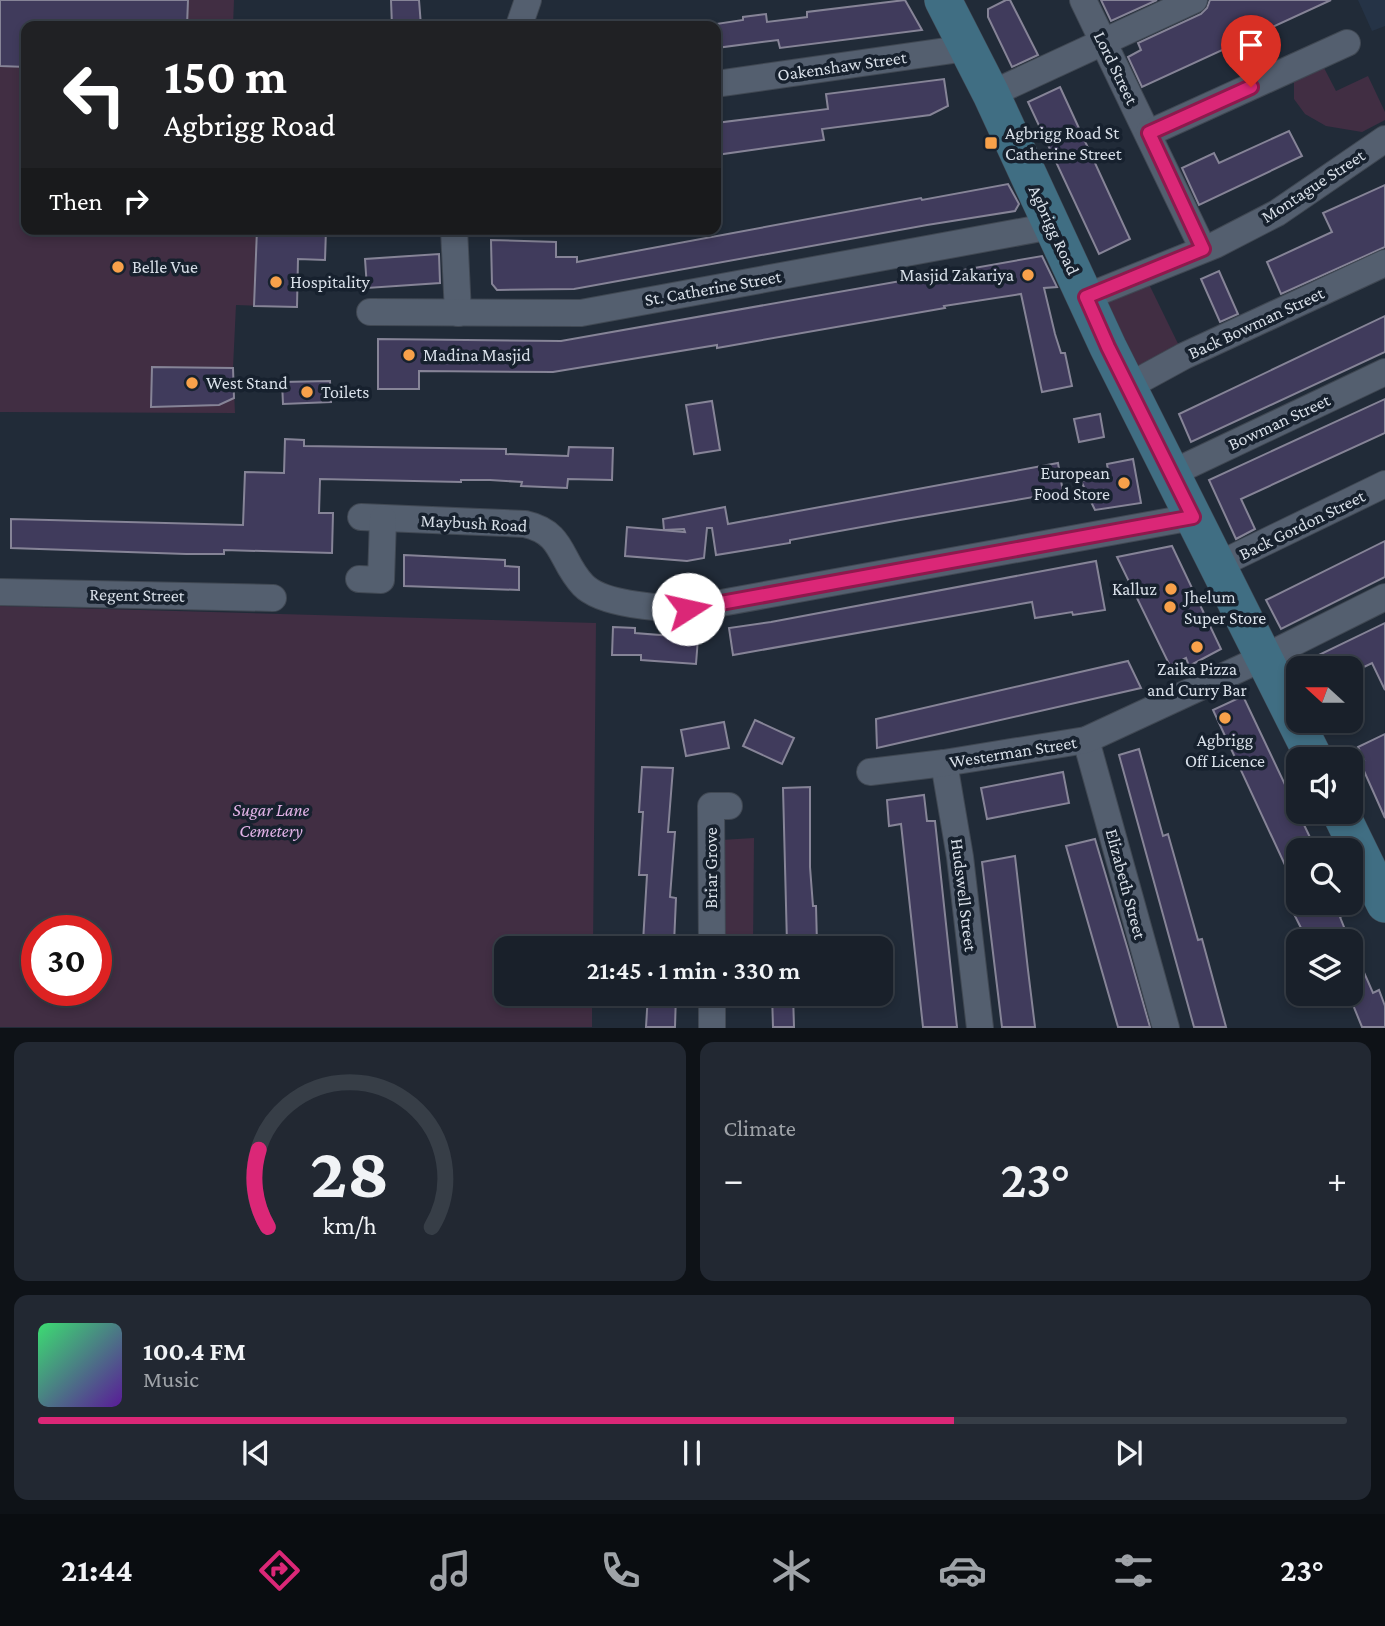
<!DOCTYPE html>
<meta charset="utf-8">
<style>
:root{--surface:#19202a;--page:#222832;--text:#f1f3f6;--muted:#9fa3a8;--line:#373e47;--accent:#db2777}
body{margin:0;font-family:"Crimson Pro",serif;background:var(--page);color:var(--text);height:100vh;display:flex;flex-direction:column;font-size:26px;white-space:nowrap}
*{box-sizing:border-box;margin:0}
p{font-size:23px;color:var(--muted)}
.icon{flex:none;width:38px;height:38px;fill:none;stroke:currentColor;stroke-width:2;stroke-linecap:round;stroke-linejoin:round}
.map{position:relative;height:1028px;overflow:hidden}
.side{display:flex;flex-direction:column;gap:14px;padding:14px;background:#0e1217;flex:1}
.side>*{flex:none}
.top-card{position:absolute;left:21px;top:21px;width:700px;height:214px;border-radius:14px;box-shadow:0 4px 10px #0003,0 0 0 2px var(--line);background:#202124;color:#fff;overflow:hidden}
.needle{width:46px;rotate:291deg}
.tools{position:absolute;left:1286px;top:656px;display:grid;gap:14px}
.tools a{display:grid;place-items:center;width:77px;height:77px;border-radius:14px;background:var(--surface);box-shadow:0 4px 10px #0003,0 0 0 2px var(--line);font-size:35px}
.speed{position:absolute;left:21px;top:915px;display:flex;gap:14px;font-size:35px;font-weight:700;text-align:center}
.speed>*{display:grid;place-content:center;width:91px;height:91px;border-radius:50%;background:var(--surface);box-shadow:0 4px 10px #0003,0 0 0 2px var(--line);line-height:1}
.speed .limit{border:10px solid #d22;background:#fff;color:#111}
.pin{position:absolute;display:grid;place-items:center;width:60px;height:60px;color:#fff;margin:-72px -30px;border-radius:50% 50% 50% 0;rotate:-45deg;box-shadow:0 0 7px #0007}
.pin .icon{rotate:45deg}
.me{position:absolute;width:77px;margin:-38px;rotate:80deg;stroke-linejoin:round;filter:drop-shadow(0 0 5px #0008)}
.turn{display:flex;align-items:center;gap:24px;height:147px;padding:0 28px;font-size:32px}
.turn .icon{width:91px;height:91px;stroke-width:2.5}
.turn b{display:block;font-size:49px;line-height:60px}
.then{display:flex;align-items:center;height:66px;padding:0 28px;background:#0003;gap:14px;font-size:26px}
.big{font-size:52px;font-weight:600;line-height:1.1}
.side .tile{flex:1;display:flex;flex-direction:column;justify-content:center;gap:10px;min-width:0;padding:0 24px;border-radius:14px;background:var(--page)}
.side .dial{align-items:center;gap:0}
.dial svg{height:182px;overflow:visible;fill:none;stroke:var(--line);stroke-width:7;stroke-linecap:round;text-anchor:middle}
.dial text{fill:var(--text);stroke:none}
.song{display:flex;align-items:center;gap:21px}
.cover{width:84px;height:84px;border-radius:10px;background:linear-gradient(135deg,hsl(140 70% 55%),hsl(270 70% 35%))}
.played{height:7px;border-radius:4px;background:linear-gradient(90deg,var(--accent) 70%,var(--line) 70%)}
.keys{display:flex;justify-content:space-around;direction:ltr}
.heat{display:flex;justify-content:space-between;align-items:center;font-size:38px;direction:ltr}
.side .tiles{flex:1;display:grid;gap:14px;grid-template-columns:1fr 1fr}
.tile:last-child{grid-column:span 2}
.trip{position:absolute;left:494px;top:936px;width:399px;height:70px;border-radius:14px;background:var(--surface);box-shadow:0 4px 10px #0003,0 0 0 2px var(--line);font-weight:600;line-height:70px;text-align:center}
.tabs{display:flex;height:112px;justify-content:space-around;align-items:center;background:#0a0d11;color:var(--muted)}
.tabs .icon{width:49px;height:49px}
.tabs .selected{color:var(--accent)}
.tabs b{font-size:32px;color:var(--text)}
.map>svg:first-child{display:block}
</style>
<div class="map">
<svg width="1385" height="1028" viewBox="0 0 1385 1028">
<rect width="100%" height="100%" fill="#212b38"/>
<polygon fill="#253346" points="1358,0 1385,0 1385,26 1372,31"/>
<g fill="#412e43" fill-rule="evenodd">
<polygon points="0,0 234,0 233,26 26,26 26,229 326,229 325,260 298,259 297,307 236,305 233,368 235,413 0,412"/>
<polygon points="1324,68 1336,91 1368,76 1385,112 1385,120 1362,132 1326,126 1305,114 1294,99 1294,82"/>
<polygon points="1144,274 1184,356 1129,386 1086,297"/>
<path d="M 0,606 L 596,623 L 593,948 L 506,948 L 506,994 L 592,994 L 592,1027 L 0,1027 ZM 96,931 L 96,990 L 37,990 L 37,931 Z"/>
<polygon points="754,838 753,948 721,948 721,840"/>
</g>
<g fill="#403b5c" stroke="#868497" stroke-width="2">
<polygon points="0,0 188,0 187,26 26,26 26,67 0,66"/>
<polygon points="391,0 419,0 421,26 392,26"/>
<polygon points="905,0 922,30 780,48 778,40 716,48 716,24 743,20 743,17 766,14 767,22 807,17 807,12"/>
<polygon points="1006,0 1010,0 1038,55 1012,67 988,17 988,9"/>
<polygon points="1101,0 1157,0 1111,21"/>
<polygon points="1210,0 1331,0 1142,87 1128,57 1141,50 1138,43 1201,14 1207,8"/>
<polygon points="944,79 948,106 930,115 822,129 824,140 716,155 716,123 828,109 826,94"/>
<polygon points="1060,87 1130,239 1099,254 1028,102"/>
<polygon points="1289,131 1302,156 1199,205 1182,168 1214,153 1219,163"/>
<polygon points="1008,184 1019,204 1015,211 927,225 574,289 497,290 492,284 491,240 556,242 556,257 577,257 577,262 921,198 922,200"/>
<polygon points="1385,185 1385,247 1281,294 1267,262 1332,232 1323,213"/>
<polygon points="257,229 326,229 325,260 298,259 297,307 254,306"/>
<polygon points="439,254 440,283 367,288 365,259"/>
<polygon points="1042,256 1057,287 1044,288 1055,334 1061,353 1065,353 1072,386 1042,392 1021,294 944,306 945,308 717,348 717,345 553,372 419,371 419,389 378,389 378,339 561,341"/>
<polygon points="1219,271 1238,314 1220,322 1201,279"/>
<polygon points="1385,316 1385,352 1191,442 1179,414"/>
<polygon points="152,367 233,368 234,398 219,405 151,407"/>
<polygon points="330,381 331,402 283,404 282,382"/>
<polygon points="1385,399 1385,433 1241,499 1255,529 1236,539 1209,480"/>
<polygon points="712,401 720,450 694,454 686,405"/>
<polygon points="1100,414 1104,437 1079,442 1074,419"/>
<polygon points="285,439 304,440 304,446 506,449 506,454 568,456 569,447 613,448 612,480 568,479 567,488 521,486 522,482 490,480 461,480 461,482 320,479 319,513 333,513 332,553 224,550 224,554 186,554 11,548 11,519 243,525 245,472 284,473"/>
<polygon points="1133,459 1141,503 1095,510 1081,481 1109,477 1107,464"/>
<polygon points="1058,463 1063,492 900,520 790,540 790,543 716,555 712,528 707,528 704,558 687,561 625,556 627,527 685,532 684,529 664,530 663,519 725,507 728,524"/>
<polygon points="1385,541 1385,577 1281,629 1266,600"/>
<polygon points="1172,546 1221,649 1189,666 1186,658 1170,666 1117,557"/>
<polygon points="404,555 505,560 505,566 519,567 519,590 404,586"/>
<polygon points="1096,561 1105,610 1073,615 1072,612 1035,618 1032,602 733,655 729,628 771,622"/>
<polygon points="1385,623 1385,690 1372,663 1362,668 1292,668"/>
<polygon points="613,627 635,628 635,633 698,638 696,664 641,660 641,655 612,655"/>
<polygon points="1128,661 1141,688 877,748 876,719"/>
<polygon points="1243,696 1316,850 1298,850 1298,893 1213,710"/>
<polygon points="755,720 794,738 782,764 743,746"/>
<polygon points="724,722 729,748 686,756 681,730"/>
<polygon points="1385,734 1385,818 1360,762 1364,760 1358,747"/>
<polygon points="1139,749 1163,836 1168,834 1198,940 1202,939 1226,1027 1194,1027 1119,755"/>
<polygon points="642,767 673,768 668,832 675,832 670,897 676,898 674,944 643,942 647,875 639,875 643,812 639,812"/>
<polygon points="1063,772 1069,803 987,819 981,788"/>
<polygon points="810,787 810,867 813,906 816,906 817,944 787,944 783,788"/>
<polygon points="924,795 927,821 935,821 957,1027 923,1027 901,824 889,826 887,800"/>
<polygon points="1095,839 1128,950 1150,1027 1118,1027 1072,867 1066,846"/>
<polygon points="1015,856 1028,970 1035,1027 1002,1027 982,862"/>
<polygon points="1304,903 1361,903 1362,906 1340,917 1350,942 1308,942 1294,914 1306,909"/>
<polygon points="1351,943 1373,993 1379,990 1385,1006 1385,1027 1362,1027 1351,1000"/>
<polygon points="648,994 676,994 675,1027 646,1027"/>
<polygon points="772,994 793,994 794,1027 773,1027"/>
</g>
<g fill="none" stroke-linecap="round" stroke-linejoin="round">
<defs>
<g id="street">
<polyline points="1083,0 1203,249"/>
<polyline points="519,26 528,0"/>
<polyline points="716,84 967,48"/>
<polyline points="991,94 1194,0"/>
<polyline points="1149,133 1347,43"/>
<polyline points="454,229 458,313"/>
<polyline points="1086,297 1215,245 1277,213 1385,139"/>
<polyline points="370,312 581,313 1052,226"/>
<polyline points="1129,386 1184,356 1385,263"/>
<polyline points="1172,473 1385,372"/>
<path d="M 361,517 L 525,524 C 565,533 559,560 583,585 C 602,605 660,608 688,609 L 1193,517"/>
<polyline points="1218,565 1385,484"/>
<polyline points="359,579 381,580 383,519"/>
<polyline points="0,592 273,598"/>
<polyline points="1086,740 1166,1028"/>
<polyline points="944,763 960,857 980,1028"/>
<polyline points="870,772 944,763 1086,740 1265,657 1385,597"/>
<polyline points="712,948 711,806 729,806"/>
<polyline points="712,994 712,1028"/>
</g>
<g id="secondary">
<polyline points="943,0 991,94 1108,347 1315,760"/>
<polyline points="1340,812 1385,904"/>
</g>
</defs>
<use href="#street" stroke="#404853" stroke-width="28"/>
<use href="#secondary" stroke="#404853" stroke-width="38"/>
<use href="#street" stroke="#545f6f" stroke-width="26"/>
<use href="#secondary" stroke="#406e83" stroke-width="37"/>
</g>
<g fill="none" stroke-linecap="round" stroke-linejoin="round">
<defs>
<polyline id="route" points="688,609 1193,517 1108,347 1086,297 1203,249 1149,133 1251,87"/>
</defs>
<use href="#route" stroke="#8e194d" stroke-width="18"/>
<use href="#route" stroke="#db2777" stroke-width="12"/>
</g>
<g fill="#f8a14a" stroke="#17212e" stroke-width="2.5">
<rect x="984" y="136" width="14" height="14" rx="3.5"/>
<circle cx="118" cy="267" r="7"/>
<circle cx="1028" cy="275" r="7"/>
<circle cx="276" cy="282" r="7"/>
<circle cx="409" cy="355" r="7"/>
<circle cx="192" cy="383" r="7"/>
<circle cx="307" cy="392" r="7"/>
<circle cx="1124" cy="483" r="7"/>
<circle cx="1171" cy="589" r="7"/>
<circle cx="1170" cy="607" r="7"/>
<circle cx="1197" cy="647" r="7"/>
<circle cx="1225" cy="718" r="7"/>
</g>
<g text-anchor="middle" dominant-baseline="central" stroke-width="7" stroke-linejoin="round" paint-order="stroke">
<g font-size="18" fill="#d8dfe8" stroke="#17212e">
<text transform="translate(842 66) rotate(-8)">Oakenshaw Street</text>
<text transform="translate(1116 68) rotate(64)">Lord Street</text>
<text transform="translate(1313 186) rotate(-33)">Montague Street</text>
<text transform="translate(1054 230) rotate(65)">Agbrigg Road</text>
<text transform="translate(713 288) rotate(-10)">St. Catherine Street</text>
<text transform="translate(1256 323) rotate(-25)">Back Bowman Street</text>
<text transform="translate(1279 422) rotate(-25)">Bowman Street</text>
<text transform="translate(474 523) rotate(3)">Maybush Road</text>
<text transform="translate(1302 525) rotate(-26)">Back Gordon Street</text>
<text transform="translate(137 595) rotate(1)">Regent Street</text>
<text transform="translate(1013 752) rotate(-9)">Westerman Street</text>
<text transform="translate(711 868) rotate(-90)">Briar Grove</text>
<text transform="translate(1126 884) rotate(75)">Elizabeth Street</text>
<text transform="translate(964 895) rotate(83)">Hudswell Street</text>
</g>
<g font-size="18" fill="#d8dfe8" stroke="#17212e" text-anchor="start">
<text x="1005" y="133">Agbrigg Road St<tspan x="1005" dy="21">Catherine Street</tspan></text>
<text x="132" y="267">Belle Vue</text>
<text x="1014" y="275" text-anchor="end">Masjid Zakariya</text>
<text x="290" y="282">Hospitality</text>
<text x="423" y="355">Madina Masjid</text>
<text x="206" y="383">West Stand</text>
<text x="321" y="392">Toilets</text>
<text x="1110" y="473" text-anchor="end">European<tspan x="1110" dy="21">Food Store</tspan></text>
<text x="1157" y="589" text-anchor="end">Kalluz</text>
<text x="1184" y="597">Jhelum<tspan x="1184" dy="21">Super Store</tspan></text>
<text x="1197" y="669" text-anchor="middle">Zaika Pizza<tspan x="1197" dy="21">and Curry Bar</tspan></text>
<text x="1225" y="740" text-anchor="middle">Agbrigg<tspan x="1225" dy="21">Off Licence</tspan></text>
</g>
<g font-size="18" font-style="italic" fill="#e2b3e7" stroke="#17212e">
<text x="271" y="810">Sugar Lane<tspan x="271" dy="21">Cemetery</tspan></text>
</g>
</g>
</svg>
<div class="tools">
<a><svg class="needle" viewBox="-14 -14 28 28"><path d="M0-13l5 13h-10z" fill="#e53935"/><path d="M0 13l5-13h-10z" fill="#9fa3a8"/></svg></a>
<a><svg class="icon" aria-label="sound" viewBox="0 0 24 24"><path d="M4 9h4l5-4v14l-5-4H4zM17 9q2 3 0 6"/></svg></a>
<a><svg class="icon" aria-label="search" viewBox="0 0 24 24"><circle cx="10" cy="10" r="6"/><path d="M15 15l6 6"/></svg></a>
<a><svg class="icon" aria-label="layers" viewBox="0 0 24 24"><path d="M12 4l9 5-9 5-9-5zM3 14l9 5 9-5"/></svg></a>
</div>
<div class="speed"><div class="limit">30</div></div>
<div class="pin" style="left:1251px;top:87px;background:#d93025"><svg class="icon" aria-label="arrive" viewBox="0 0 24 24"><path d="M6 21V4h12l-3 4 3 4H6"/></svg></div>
<svg class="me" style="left:688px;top:609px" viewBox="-20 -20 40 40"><circle r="19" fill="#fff"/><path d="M0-13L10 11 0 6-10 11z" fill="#db2777"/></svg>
<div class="trip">21:45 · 1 min · 330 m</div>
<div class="top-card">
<div class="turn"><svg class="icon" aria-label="left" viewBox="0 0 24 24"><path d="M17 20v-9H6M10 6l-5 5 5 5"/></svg><div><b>150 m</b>Agbrigg Road</div></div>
<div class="then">Then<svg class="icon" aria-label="right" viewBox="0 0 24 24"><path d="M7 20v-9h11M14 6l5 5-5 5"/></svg></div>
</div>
</div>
<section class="side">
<div class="tiles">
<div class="tile dial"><svg viewBox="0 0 100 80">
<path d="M14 69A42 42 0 1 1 86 69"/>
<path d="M14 69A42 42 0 0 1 10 35" stroke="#db2777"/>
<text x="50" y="56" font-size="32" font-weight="700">28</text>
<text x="50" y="72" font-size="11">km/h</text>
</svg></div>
<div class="tile"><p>Climate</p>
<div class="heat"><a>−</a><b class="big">23°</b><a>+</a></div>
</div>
<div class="tile">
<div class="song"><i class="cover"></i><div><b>100.4 FM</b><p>Music</p></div></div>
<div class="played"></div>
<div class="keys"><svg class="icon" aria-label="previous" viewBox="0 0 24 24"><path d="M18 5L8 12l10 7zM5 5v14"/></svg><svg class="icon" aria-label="pause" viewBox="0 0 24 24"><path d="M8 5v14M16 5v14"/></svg><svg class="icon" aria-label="next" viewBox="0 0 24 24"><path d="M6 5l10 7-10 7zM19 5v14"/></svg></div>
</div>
</div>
</section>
<nav class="tabs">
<b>21:44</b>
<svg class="icon selected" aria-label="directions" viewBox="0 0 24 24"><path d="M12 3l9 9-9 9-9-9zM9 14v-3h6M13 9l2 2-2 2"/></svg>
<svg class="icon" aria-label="music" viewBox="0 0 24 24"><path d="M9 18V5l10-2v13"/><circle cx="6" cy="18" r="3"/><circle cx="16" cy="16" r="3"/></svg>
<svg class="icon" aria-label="phone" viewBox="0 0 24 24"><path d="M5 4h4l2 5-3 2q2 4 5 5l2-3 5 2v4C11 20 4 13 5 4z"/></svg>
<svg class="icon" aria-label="climate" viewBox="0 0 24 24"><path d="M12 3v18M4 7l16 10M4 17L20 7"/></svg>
<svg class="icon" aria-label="car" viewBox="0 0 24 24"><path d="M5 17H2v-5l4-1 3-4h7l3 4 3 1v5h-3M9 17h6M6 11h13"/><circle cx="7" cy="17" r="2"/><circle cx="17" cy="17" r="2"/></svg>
<svg class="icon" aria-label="filters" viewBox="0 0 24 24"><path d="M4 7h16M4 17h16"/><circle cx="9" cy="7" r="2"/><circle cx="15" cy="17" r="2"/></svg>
<b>23°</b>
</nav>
